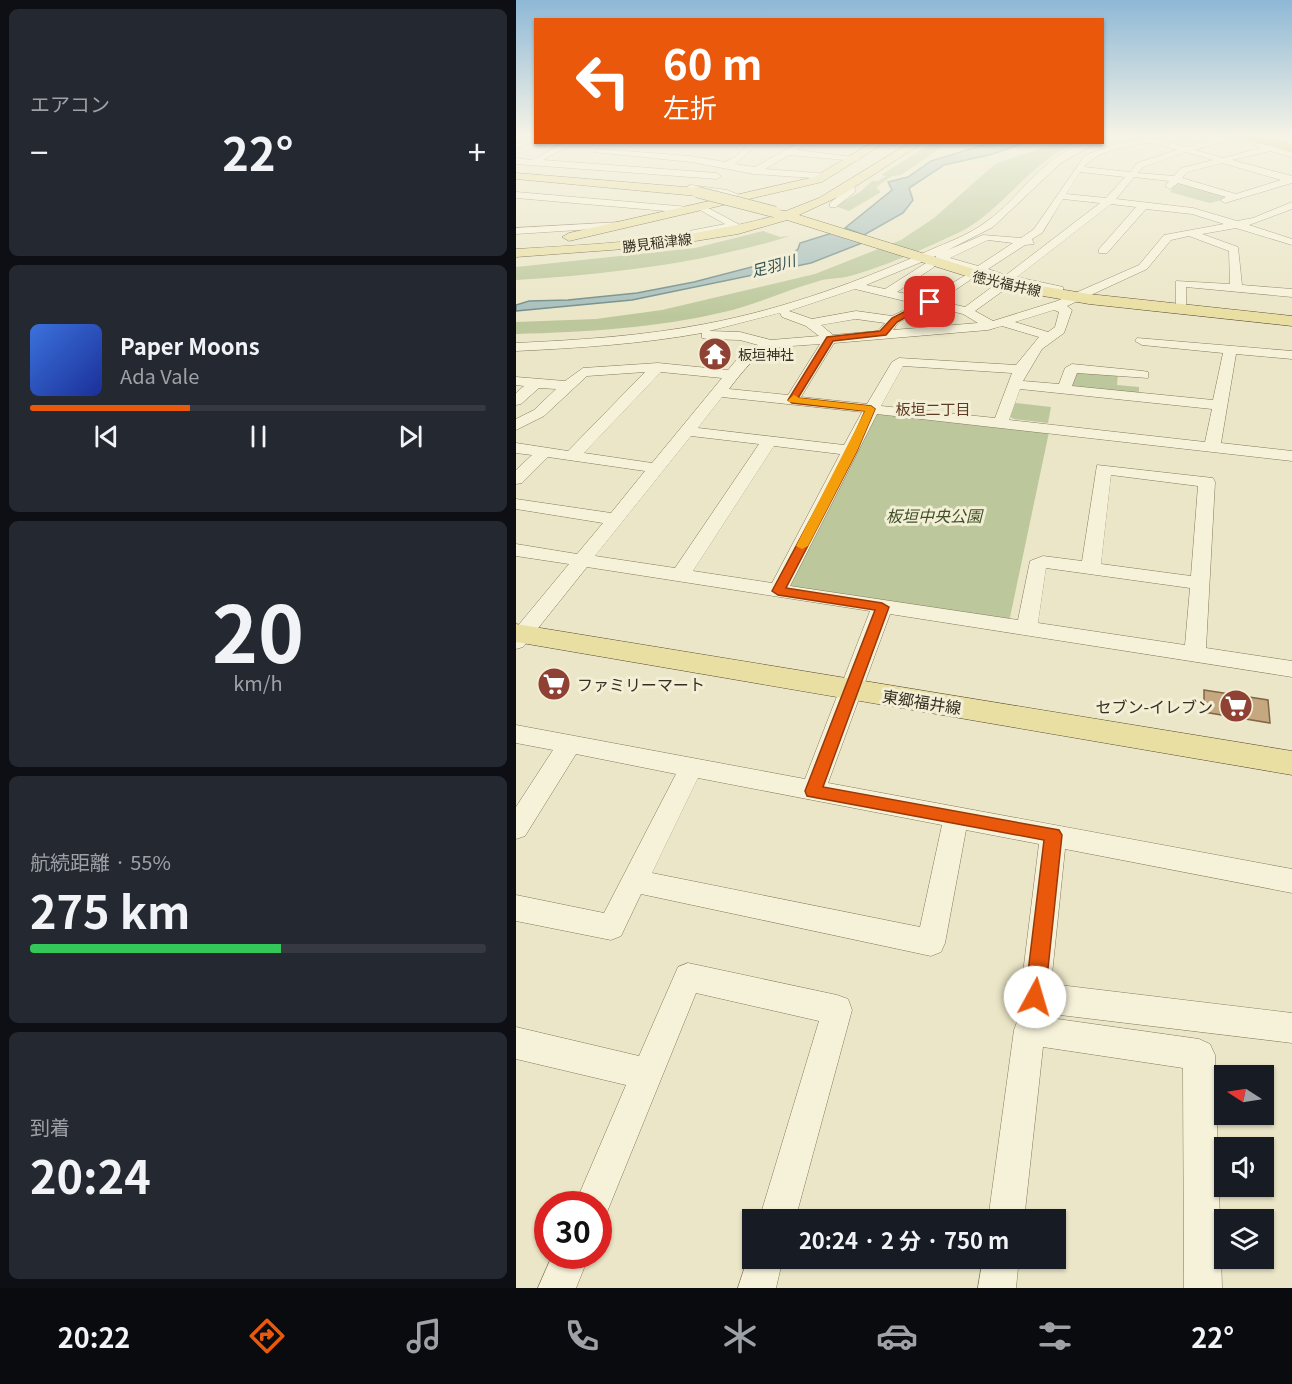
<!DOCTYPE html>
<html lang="ja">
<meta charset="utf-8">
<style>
:root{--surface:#171b24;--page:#242831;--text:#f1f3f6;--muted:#9ea1a6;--line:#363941;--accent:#ea580c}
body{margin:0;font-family:Georgia,"Noto Sans JP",serif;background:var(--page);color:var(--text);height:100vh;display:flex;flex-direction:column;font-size:22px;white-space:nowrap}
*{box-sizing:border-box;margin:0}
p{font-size:20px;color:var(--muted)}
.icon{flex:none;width:33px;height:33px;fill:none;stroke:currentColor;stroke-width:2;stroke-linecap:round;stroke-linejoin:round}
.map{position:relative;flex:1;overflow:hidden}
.drawer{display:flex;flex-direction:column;gap:9px;padding:9px;background:#0d0f14;width:516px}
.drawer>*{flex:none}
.guide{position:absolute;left:18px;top:18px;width:570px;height:126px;border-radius:0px;box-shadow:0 2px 4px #0004;background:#ea580c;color:#fff;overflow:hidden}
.needle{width:39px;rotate:282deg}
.buttons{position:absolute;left:698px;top:1065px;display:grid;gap:12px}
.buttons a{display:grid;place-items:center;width:60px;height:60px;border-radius:0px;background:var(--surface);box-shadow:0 2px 4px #0004;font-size:30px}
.speed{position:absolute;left:18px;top:1191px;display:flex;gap:12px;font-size:30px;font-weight:700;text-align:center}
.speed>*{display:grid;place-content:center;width:78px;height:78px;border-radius:50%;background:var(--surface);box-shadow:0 2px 4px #0004;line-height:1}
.speed .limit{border:9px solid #d22;background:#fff;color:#111}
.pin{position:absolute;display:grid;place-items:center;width:51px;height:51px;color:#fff;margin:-26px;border-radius:12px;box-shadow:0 3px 9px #0006}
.me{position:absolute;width:66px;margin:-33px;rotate:6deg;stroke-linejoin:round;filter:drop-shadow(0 0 4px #0008)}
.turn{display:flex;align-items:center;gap:21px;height:126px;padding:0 30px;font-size:27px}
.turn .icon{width:78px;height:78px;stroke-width:2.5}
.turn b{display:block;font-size:42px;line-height:51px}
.big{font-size:45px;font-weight:700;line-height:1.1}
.drawer .tile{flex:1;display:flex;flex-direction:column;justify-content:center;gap:9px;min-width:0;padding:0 21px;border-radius:9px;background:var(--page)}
.drawer .dial{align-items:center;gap:0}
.dial b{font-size:78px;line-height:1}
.song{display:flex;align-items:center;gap:18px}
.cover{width:72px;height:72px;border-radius:9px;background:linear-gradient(135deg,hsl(220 70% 55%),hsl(230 70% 35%))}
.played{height:6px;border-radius:3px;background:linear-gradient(90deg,var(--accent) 35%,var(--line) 35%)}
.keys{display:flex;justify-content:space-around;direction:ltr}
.heat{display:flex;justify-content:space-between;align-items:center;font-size:33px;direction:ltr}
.charge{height:9px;border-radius:4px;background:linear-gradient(90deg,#34c759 55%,var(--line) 0)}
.trip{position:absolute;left:226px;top:1209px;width:324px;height:60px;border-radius:0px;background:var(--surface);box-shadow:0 2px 4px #0004;font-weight:700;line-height:60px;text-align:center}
.tabs{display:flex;height:96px;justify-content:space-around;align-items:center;background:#090b0e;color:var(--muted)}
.tabs .icon{width:42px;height:42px}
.tabs .on{color:var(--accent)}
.tabs b{font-size:27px;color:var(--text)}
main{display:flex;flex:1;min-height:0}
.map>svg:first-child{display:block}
</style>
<main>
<section class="drawer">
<div class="tile"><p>エアコン</p>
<div class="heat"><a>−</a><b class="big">22°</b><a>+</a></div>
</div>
<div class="tile">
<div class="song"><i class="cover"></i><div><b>Paper Moons</b><p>Ada Vale</p></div></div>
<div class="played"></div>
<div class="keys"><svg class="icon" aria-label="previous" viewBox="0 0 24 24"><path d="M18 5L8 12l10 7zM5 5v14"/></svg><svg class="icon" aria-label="pause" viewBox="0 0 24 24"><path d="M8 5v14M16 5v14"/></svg><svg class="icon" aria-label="next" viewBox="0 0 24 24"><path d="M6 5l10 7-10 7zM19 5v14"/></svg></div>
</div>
<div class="tile dial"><b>20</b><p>km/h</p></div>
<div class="tile"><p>航続距離 · 55%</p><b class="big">275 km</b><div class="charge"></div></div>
<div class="tile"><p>到着</p><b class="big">20:24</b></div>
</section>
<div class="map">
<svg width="776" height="1288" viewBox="0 0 776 1288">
<rect width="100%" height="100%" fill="#ebe6c7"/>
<g fill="#bcc89c">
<polygon points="416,143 432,143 385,175 376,176 362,186 360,188 365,192 333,211 319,206 344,192 356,181 362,181 370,176 365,175"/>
<path d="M 539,143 L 562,143 C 513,161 489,209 444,232 C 410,248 366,268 330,277 C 321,279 311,278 303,281 C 270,290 240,305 208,312 C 141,328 69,332 0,334 L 0,322 L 80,319 L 146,310 L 299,274 L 385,240 L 418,218 L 479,164 Z"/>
<polygon points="660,181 717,197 694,203 654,192"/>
<path d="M 247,231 L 264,237 L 274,236 C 184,264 93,274 0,280 L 0,267 L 179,248 Z"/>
<polygon points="560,369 602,374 601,385 623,387 623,395 553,388"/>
<polygon points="499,403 535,407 532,423 498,419 494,417"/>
<polygon points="359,411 533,432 493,622 266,588"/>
</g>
<g fill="#a8bfbc" stroke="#6f8c8a" stroke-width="1.5">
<polygon points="474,143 508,143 477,154 428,165 393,188 397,200 387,213 348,235 329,228 376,190 372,182 392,177 415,161"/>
<polygon points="316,233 346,243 295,263 116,300 0,311 0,305 13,301 52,300 121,293 178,282 270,258 282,249 284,243"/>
</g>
<polygon fill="#c5a880" stroke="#826746" stroke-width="1.5" points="688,690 752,700 754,723 688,712"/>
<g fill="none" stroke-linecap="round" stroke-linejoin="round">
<defs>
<g id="minor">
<polygon points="17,135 20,135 20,140 0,149 0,144"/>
<path d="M 715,135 L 725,136 L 679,150 L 707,158 L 744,148 L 738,145 L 742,143 L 776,151 L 776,157 L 754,151 L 716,160 L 776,176 L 776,183 L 709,203 L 704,200 L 710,197 L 662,183 L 654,189 L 649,186 L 653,181 L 618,177 L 600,199 L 677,208 L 721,221 L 737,218 L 776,202 L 776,209 L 733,225 L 776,239 L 776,245 L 720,228 L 686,234 L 722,247 L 726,285 L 776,289 L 776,297 L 670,287 L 670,309 L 664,313 L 660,312 L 660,281 L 714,284 L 713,251 L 673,236 L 655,240 L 631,269 L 551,306 L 556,310 L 548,333 L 526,349 L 507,381 L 543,384 L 549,368 L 556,364 L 627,371 L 632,372 L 632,378 L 561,373 L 556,386 L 697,400 L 707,353 L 626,345 L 619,341 L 621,338 L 776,351 L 776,359 L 720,354 L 705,443 L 776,451 L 776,461 L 361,414 L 274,586 L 502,620 L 514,561 L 527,556 L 566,561 L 581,465 L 697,478 L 699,482 L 690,648 L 776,661 L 776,677 L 374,614 L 312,783 L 776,869 L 776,893 L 549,849 L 535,984 L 776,1013 L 776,1043 L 519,1012 L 508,1007 L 504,997 L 523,844 L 450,830 L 429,943 L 425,952 L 415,956 L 125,894 L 105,936 L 95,940 L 0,921 L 0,895 L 88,913 L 160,774 L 60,754 L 9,836 L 0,839 L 0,807 L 37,750 L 0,743 L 0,725 L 289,779 L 354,611 L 71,567 L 7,647 L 0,649 L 0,628 L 53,564 L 0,556 L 0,544 L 61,554 L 87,523 L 0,509 L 0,499 L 95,513 L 129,471 L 32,457 L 6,483 L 0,484 L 0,470 L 16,455 L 0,453 L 0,443 L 52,451 L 129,372 L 71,376 L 28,416 L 0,430 L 0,419 L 18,410 L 40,389 L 23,388 L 5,404 L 0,405 L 0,393 L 8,386 L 0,385 L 0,377 L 49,381 L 67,368 L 142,363 L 212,370 L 228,351 L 242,345 L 224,340 L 191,339 L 186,338 L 186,333 C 125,344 62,348 0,351 L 0,343 C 63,340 127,336 189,324 C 269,309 347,280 421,247 C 438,240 455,233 470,222 C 505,198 535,142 582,142 L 545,163 L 477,227 L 432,250 L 467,235 L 505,238 L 518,229 L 569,155 L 603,143 L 636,138 L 670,147 ZM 636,142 L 661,150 L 621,163 L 614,172 L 568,167 C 583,149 614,146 636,142 ZM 670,152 L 697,160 L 665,168 L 658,176 L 622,173 L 627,167 ZM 706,163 L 765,180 L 720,194 L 666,178 L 671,172 ZM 564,172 L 609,177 L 590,198 L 550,194 ZM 547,199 L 584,203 L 490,275 L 472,269 L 509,245 L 518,244 L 516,239 L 526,233 ZM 595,204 L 620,207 L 583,249 L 583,253 L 591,253 L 630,209 L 676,214 L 708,224 L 648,235 L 623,265 L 541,301 L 477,321 L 459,311 L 488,290 L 488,284 L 480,284 L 449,307 L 423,301 L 454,280 L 456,278 L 450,275 L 411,298 L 381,292 L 418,267 L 418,263 L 410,263 L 369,289 L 350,285 L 420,256 L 420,260 L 488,281 L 547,293 L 547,287 L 501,277 ZM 472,240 L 497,243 L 462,266 L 434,258 ZM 339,289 L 401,304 L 376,316 L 340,311 L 296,319 L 273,311 ZM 415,306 L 447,314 L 462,323 L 377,330 L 382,323 ZM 538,310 L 543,312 L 539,327 L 532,332 L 499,322 ZM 264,313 L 266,317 L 290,326 L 303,336 L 255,340 L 224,332 L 193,331 ZM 340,319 L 369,323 L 362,331 L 317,335 L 305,325 ZM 486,326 L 523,337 L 500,365 L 383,358 L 376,362 L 351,404 L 285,397 L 318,343 L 472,330 ZM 304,344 L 272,395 L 213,389 C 248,344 249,348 304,344 ZM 387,366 L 496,373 L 479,418 L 365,406 ZM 145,372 L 206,378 L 136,463 L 68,453 ZM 504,389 L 696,409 L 689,442 L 493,420 ZM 206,397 L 346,412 L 328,445 L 182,428 ZM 175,436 L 243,444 L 159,568 L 79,556 ZM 258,446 L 324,454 L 256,583 L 177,571 ZM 595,475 L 682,486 L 675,576 L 585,564 ZM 530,568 L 674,588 L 669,645 L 522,623 ZM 182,778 L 426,825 L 404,927 L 136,873 Z"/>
<polygon points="49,142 60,142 27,160 201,173 205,176 201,179 0,164 0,158 16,160"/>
<polygon points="235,142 244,142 219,164 239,167 283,142 294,142 281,150 345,158 341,161 273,155 249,169 314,174 315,176 311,179 238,174 175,162 78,152 82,149 175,156 209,162 219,157"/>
<polygon points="332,183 338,183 339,192 320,207 314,207 314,203 331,189"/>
<polygon points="175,185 211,190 231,198 226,201 172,190 172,186"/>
<polygon points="0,192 173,207 178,210 173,213 0,198"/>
<polygon points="185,204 224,225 132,243 127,240 209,224 182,209 180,207"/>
<polygon points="105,222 109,223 109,227 0,234 0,228"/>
<polygon points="172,963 321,995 332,999 336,1010 279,1220 243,1220 303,1021 180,993 89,1217 82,1219 82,1204 59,1204 110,1085 0,1059 0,1027 123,1056 162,967"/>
<polygon points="513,1015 683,1039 694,1044 699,1055 706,1288 668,1288 667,1068 527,1047 508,1220 472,1220 498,1030 502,1019"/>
<polygon points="236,1245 237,1258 267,1258 260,1288 222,1288"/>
<polygon points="36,1256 73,1256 60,1288 22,1288"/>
<polygon points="467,1258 503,1258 500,1288 462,1288"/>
</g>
<g id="major">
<polygon points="357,142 370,142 306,182 53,241 46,237 53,233 298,177"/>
<path d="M 395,142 L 408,142 L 326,195 L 283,215 L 500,282 L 573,294 L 776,316 L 776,326 L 573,304 L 498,291 L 271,220 L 222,234 L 149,246 L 0,257 L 0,249 C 86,244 170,240 254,217 L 258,216 L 253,212 L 255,209 L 270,211 L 303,198 Z"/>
<polygon points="0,173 181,188 187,192 181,196 0,179"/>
<polygon points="0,624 776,751 776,775 0,642"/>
</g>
<polygon id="highway" points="721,135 741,135 776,145 776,153"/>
</defs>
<use href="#minor" stroke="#85795e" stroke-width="1"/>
<use href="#major" stroke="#534632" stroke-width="1"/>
<use href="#highway" stroke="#534632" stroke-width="1"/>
<use href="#minor" fill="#f6f2da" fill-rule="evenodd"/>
<use href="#major" fill="#eadfa2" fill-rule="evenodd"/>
<use href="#highway" fill="#d2b25f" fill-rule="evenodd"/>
<defs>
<polyline id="major-bridge" points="181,192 259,212"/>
</defs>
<use href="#major-bridge" stroke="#534632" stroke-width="12" stroke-linecap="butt"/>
<use href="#major-bridge" stroke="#eadfa2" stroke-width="11"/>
</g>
<linearGradient id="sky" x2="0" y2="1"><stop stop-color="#8eb8d6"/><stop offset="0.43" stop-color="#f6f4e6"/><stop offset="1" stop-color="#f6f4e6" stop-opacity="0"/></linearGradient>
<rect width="776" height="316" fill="url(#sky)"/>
<polygon fill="#ea580c" stroke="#983908" stroke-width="1.5" points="411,300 418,302 381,322 370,335 317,341 282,398 355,406 359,409 341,451 270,588 366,603 373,607 307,787 543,830 546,835 529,997 526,1004 519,1007 512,1004 509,997 528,840 291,796 289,791 359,610 262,595 256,591 331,451 349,411 276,403 272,400 311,337 364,331 376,318"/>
<polygon fill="#f59e0b" points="278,395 283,398 355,406 359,409 341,451 292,546 286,549 280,546 349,411 273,402 272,400"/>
<defs>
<symbol id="temple-disc" viewBox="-11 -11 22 22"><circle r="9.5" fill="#8f4133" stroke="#f3efd6"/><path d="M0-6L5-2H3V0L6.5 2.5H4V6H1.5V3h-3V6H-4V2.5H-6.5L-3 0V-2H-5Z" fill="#fff"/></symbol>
<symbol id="supermarket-disc" viewBox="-11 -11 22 22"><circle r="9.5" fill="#8f4133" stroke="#f3efd6"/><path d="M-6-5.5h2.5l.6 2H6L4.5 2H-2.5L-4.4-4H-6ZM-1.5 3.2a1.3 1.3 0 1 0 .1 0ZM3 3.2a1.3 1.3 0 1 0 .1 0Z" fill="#fff"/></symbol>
</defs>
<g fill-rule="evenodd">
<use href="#temple-disc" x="180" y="335" width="38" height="38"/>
<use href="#supermarket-disc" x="19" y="665" width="38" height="38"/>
<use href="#supermarket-disc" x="701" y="687" width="38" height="38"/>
</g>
<g text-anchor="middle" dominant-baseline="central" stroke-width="6" stroke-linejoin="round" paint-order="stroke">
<g font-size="14" fill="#362e20" stroke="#f3efd6">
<text transform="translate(141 242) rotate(-7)">勝見稲津線</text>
<text transform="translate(491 283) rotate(13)">徳光福井線</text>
</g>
<g font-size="14" fill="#362e20" stroke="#f3efd6" text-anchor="start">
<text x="222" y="354">板垣神社</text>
</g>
<g font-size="15" font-style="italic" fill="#315155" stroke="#f3efd6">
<text transform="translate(257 265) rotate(-15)">足羽川</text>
</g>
<g font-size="15" fill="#5f3923" stroke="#f3efd6">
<text x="417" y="408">板垣二丁目</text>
</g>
<g font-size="16" font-style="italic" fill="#405129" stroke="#f3efd6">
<text x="418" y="515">板垣中央公園</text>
</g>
<g font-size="16" fill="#362e20" stroke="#f3efd6" text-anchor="start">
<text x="61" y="684">ファミリーマート</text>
<text x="697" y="706" text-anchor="end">セブン-イレブン</text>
</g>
<g font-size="16" fill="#362e20" stroke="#f3efd6">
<text transform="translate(406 701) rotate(9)">東郷福井線</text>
</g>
</g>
</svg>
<div class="buttons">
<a><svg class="needle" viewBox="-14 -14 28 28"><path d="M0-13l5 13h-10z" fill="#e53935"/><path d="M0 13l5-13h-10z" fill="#9ea1a6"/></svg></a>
<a><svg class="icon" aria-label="sound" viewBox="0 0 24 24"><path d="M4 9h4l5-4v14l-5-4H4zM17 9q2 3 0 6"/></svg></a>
<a><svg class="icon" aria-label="layers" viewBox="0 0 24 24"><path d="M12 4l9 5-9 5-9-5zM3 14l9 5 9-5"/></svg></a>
</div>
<div class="speed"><div class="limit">30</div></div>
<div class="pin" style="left:414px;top:302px;background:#d93025"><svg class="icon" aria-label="arrive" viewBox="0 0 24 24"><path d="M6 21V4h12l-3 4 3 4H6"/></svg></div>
<svg class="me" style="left:519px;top:997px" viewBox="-20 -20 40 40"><circle r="19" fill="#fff"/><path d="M0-13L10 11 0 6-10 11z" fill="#ea580c"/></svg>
<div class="trip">20:24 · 2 分 · 750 m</div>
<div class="guide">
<div class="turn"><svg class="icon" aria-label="left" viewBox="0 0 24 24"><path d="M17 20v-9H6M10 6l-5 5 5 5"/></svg><div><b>60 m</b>左折</div></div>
</div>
</div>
</main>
<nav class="tabs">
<b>20:22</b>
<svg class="icon on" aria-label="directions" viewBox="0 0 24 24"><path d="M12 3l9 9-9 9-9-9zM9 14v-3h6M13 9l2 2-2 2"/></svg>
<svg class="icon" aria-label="music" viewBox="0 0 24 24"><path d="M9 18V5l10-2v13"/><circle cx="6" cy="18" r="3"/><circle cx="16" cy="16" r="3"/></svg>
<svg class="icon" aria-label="phone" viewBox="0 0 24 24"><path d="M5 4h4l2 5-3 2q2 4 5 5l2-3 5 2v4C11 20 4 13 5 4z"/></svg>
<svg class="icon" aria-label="climate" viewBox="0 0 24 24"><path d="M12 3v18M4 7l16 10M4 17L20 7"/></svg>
<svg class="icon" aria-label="car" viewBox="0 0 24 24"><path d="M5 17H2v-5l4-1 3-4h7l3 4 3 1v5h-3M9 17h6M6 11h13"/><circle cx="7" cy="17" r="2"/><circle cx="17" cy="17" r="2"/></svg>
<svg class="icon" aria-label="filters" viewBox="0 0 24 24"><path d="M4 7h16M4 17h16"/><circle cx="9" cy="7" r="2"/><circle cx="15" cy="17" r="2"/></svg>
<b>22°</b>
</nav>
